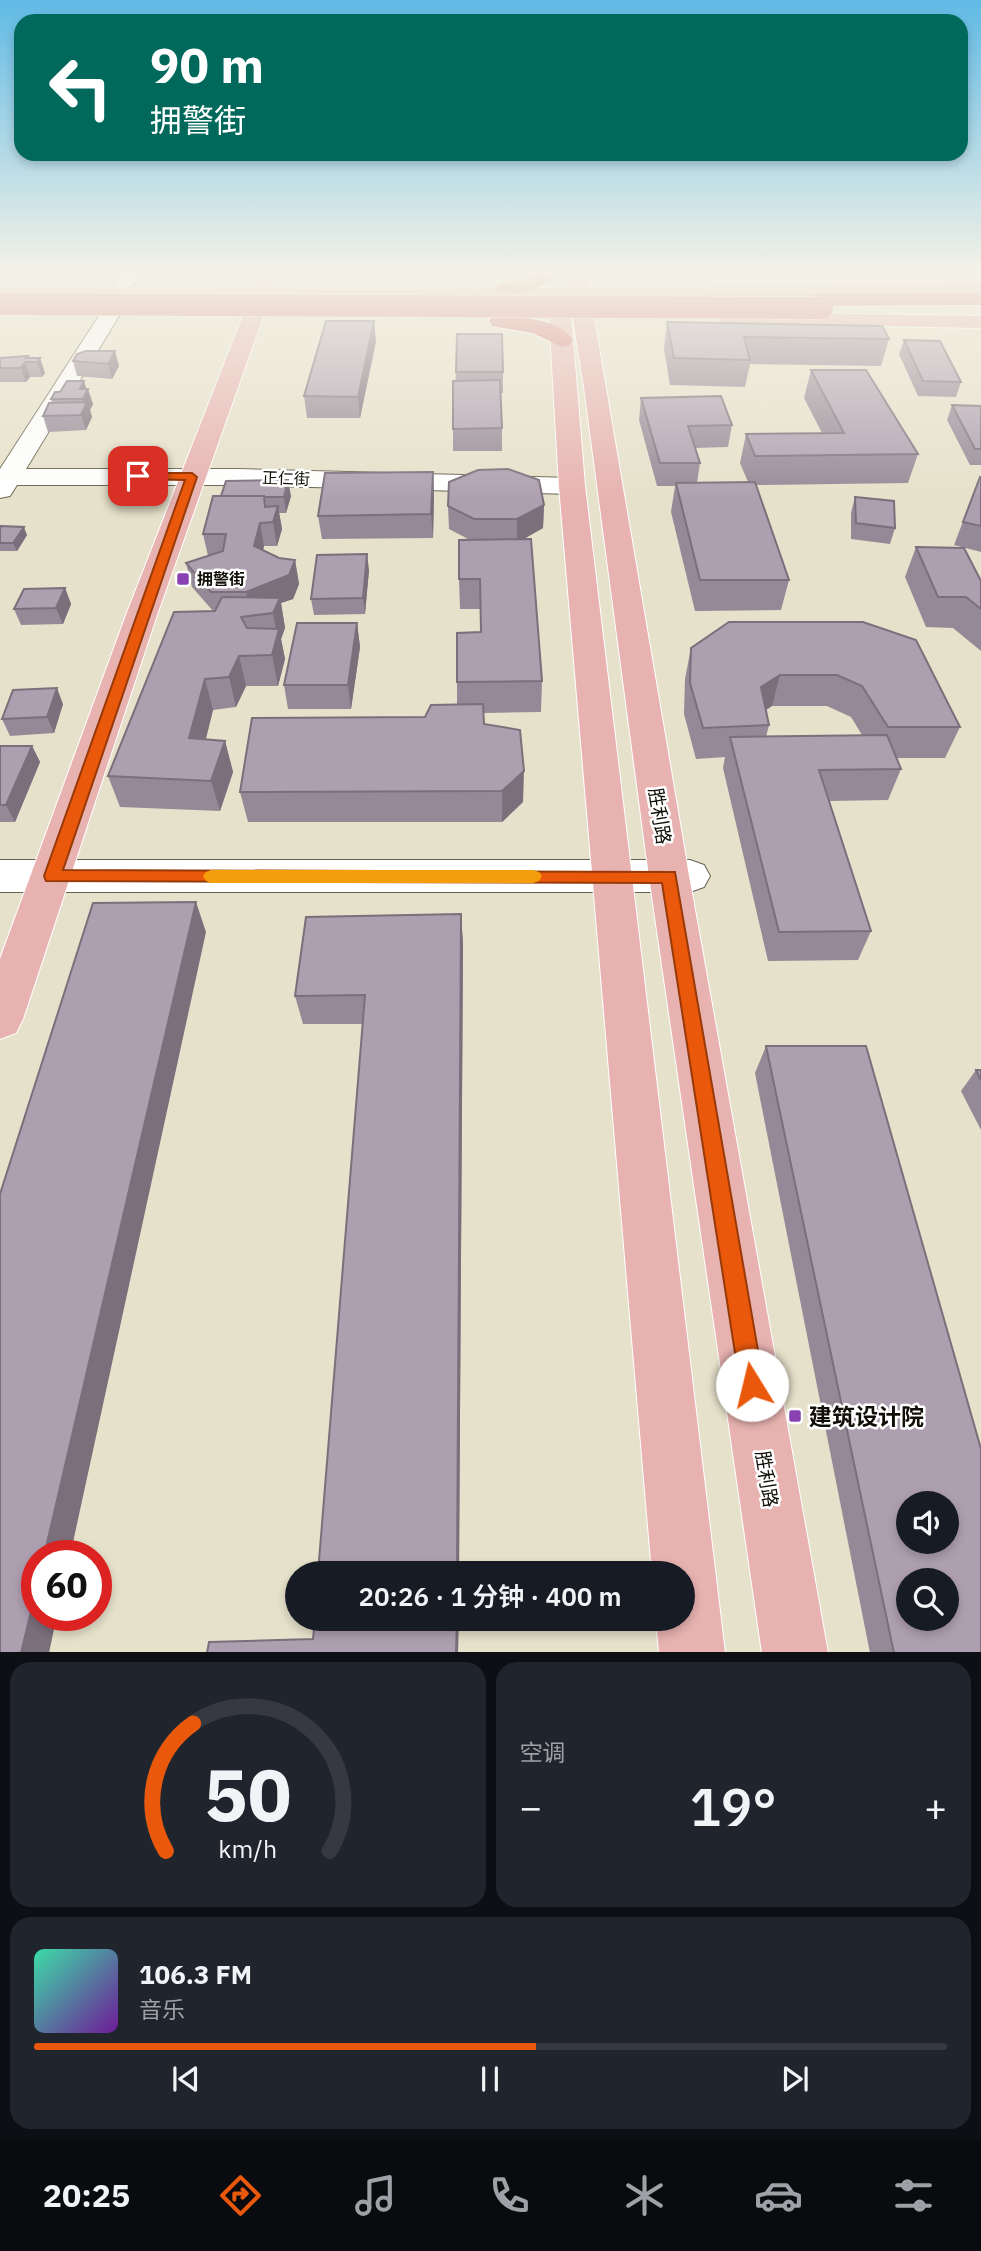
<!DOCTYPE html>
<html lang="zh">
<meta charset="utf-8">
<style>
:root{--surface:#171b24;--page:#20242c;--text:#f1f3f6;--muted:#9ea1a6;--line:#363941;--accent:#ea580c}
body{margin:0;font-family:"IBM Plex Sans","Noto Sans SC",sans-serif;background:var(--page);color:var(--text);height:100vh;display:flex;flex-direction:column;font-size:26px;white-space:nowrap}
*{box-sizing:border-box;margin:0}
p{font-size:23px;color:var(--muted)}
.icon{flex:none;width:38px;height:38px;fill:none;stroke:currentColor;stroke-width:2;stroke-linecap:round;stroke-linejoin:round}
.map{position:relative;height:1652px;overflow:hidden}
.panel{display:flex;flex-direction:column;gap:10px;padding:10px;background:#0d0f14;flex:1}
.panel>*{flex:none}
.banner{position:absolute;left:14px;top:14px;width:954px;height:147px;border-radius:21px;box-shadow:0 4px 10px #0003;background:#00695c;color:#fff;overflow:hidden}
.controls{position:absolute;left:896px;top:1491px;display:grid;gap:14px}
.controls a{display:grid;place-items:center;width:63px;height:63px;border-radius:50%;background:var(--surface);box-shadow:0 4px 10px #0003;font-size:35px}
.speed{position:absolute;left:21px;top:1540px;display:flex;gap:14px;font-size:35px;font-weight:700;text-align:center}
.speed>*{display:grid;place-content:center;width:91px;height:91px;border-radius:50%;background:var(--surface);box-shadow:0 4px 10px #0003;line-height:1}
.speed .limit{border:10px solid #d22;background:#fff;color:#111}
.pin{position:absolute;display:grid;place-items:center;width:60px;height:60px;color:#fff;margin:-30px;border-radius:14px;box-shadow:0 4px 10px #0006}
.me{position:absolute;width:77px;margin:-38px;rotate:351deg;stroke-linejoin:round;filter:drop-shadow(0 0 5px #0008)}
.turn{display:flex;align-items:center;gap:24px;height:147px;padding:0 21px;font-size:32px}
.turn .icon{width:91px;height:91px;stroke-width:2.5}
.turn b{display:block;font-size:49px;line-height:60px}
.big{font-size:52px;font-weight:600;line-height:1.1}
.panel .widget{flex:1;display:flex;flex-direction:column;justify-content:center;gap:10px;min-width:0;padding:0 24px;border-radius:21px;background:var(--page)}
.panel .dial{align-items:center;gap:0}
.dial svg{height:182px;overflow:visible;fill:none;stroke:var(--line);stroke-width:7;stroke-linecap:round;text-anchor:middle}
.dial text{fill:var(--text);stroke:none}
.song{display:flex;align-items:center;gap:21px}
.cover{width:84px;height:84px;border-radius:10px;background:linear-gradient(135deg,hsl(160 70% 55%),hsl(280 70% 35%))}
.played{height:7px;border-radius:4px;background:linear-gradient(90deg,var(--accent) 55%,var(--line) 55%)}
.keys{display:flex;justify-content:space-around;direction:ltr}
.heat{display:flex;justify-content:space-between;align-items:center;font-size:38px;direction:ltr}
.panel .tiles{flex:1;display:grid;gap:10px;grid-template-columns:1fr 1fr}
.widget:last-child{grid-column:span 2}
.trip{position:absolute;left:285px;top:1561px;width:410px;height:70px;border-radius:35px;background:var(--surface);box-shadow:0 4px 10px #0003;font-weight:600;line-height:70px;text-align:center}
.tabs{display:flex;height:112px;justify-content:space-around;align-items:center;background:#090b0e;color:var(--muted)}
.tabs .icon{width:49px;height:49px}
.tabs .current{color:var(--accent)}
.tabs b{font-size:32px;color:var(--text)}
.map>svg:first-child{display:block}
</style>
<div class="map">
<svg width="981" height="1653" viewBox="0 0 981 1653">
<rect width="100%" height="100%" fill="#e6e1ca"/>
<g fill="none" stroke-linecap="round" stroke-linejoin="round">
<defs>
<g id="minor">
<polygon points="124,269 144,269 127,296 113,296 110,292"/>
<polygon points="112,305 119,307 122,311 26,469 239,469 572,478 582,480 585,486 582,492 572,494 239,485 17,485 10,496 0,498 0,469 102,311 105,307"/>
<polygon points="0,860 690,860 704,865 710,876 704,887 690,892 0,892"/>
</g>
<g id="major">
<polygon points="261,269 279,269 273,287 568,288 565,269 585,269 588,287 981,283 981,295 591,300 689,876 828,1653 762,1653 649,876 584,387 570,300 566,300 571,315 585,486 725,1653 659,1653 656,1619 682,1619 682,1573 652,1573 559,486 549,315 546,300 269,300 157,615 23,1019 16,1033 0,1039 0,959 126,615 249,300 0,299 0,287 253,287"/>
<polygon points="730,312 981,316 981,328 722,323 719,318 722,313"/>
</g>
<g id="highway">
<path d="M 539,269 L 559,269 C 546,289 522,297 499,291 L 496,287 L 499,283 L 525,279 Z"/>
<polygon points="981,293 981,305 813,306 806,304 803,300 806,296 813,294"/>
<path d="M 500,315 C 523,317 559,319 573,340 L 570,345 L 562,347 L 532,333 L 492,326 L 489,321 L 492,316 Z"/>
</g>
</defs>
<use href="#minor" stroke="#65614d" stroke-width="2"/>
<use href="#major" stroke="#fff" stroke-width="2"/>
<use href="#highway" stroke="#fff" stroke-width="2"/>
<use href="#minor" fill="#fff" fill-rule="evenodd"/>
<use href="#major" fill="#e7b2b0" fill-rule="evenodd"/>
<use href="#highway" fill="#d77e7c" fill-rule="evenodd"/>
<defs>
<polyline id="highway-bridge" points="0,304 822,308"/>
</defs>
<use href="#highway-bridge" stroke="#fff" stroke-width="23" stroke-linecap="butt"/>
<use href="#highway-bridge" stroke="#d77e7c" stroke-width="22"/>
</g>
<g fill="#968997" fill-rule="evenodd">
<polygon points="344,269 395,269 394,272 345,272"/>
<polygon points="658,269 831,269 831,271"/>
<polygon points="865,269 956,269 954,277 870,277"/>
<polygon points="667,322 889,339 881,366 750,364 745,387 670,385 664,349"/>
<polygon points="904,340 961,382 956,397 918,396 899,354"/>
<polygon points="376,341 360,418 307,418 304,396"/>
<polygon points="28,356 28,358 40,358 45,373 42,377 30,377 26,382 0,382 0,358"/>
<polygon points="73,361 119,366 112,379 77,376"/>
<polygon points="811,370 918,454 908,483 756,485 789,580 781,610 695,611 671,512 675,486 657,486 639,420 641,398 732,425 728,447 695,448 700,463 697,483 748,482 740,463 746,434 822,433 804,398"/>
<polygon points="456,372 503,372 503,393 500,393 502,428 502,451 453,451 453,429"/>
<polygon points="87,389 93,404 90,410 92,417 86,430 48,432 43,416 52,403 51,399"/>
<polygon points="952,405 981,406 981,465 970,465 947,420"/>
<polygon points="433,472 434,495 433,538 322,539 318,516"/>
<polygon points="980,477 981,478 981,552 954,545"/>
<polygon points="213,496 291,496 286,513 279,513 282,529 277,546 264,546 263,550 279,558 295,560 299,584 293,599 281,603 285,628 281,639 285,659 278,686 246,686 236,707 213,710 206,739 225,741 233,772 220,811 120,807 108,776 213,611 192,587 186,563 208,556 203,534"/>
<polygon points="855,497 895,528 890,544 851,539 851,513"/>
<polygon points="544,505 543,528 522,539 542,681 541,712 484,713 484,724 523,802 502,822 248,822 240,792 425,717 457,705 457,682 481,632 481,609 460,609 459,579 470,540 449,529 448,506"/>
<polygon points="0,526 27,535 17,551 0,551"/>
<polygon points="916,547 981,581 981,651 953,628 926,627 905,577"/>
<polygon points="369,570 365,614 314,615 311,599"/>
<polygon points="65,588 71,604 63,624 21,625 14,609"/>
<path d="M 729,622 L 960,727 L 945,758 L 897,758 L 901,769 L 888,800 L 829,801 L 871,931 L 858,960 L 768,961 L 723,768 L 725,757 L 696,759 L 684,714 L 685,679 L 691,648 ZM 772,706 L 827,706 L 851,717 L 862,735 L 766,737 L 769,725 L 766,710 Z"/>
<polygon points="357,623 360,647 351,709 288,709 284,685"/>
<polygon points="63,704 54,733 10,736 2,719"/>
<polygon points="0,746 32,746 40,762 15,822 0,822"/>
<polygon points="461,914 463,944 459,1573 318,1573 363,1024 303,1024 295,996"/>
<polygon points="766,1046 981,1653 870,1653 755,1073"/>
<polygon points="976,1070 981,1070 981,1130 961,1091"/>
</g>
<g fill="#7a6f7b">
<polygon points="374,321 376,341 360,418 358,397"/>
<polygon points="115,351 119,366 112,379 108,364"/>
<polygon points="40,358 45,373 42,377 37,362"/>
<polygon points="25,362 30,377 26,382 21,368"/>
<polygon points="84,381 87,391 88,389 93,404 90,410 92,417 86,430 81,415 85,407 80,389"/>
<polygon points="433,472 434,495 433,538 431,514"/>
<polygon points="288,480 291,496 286,513 284,497"/>
<polygon points="544,505 543,528 517,543 517,519"/>
<polygon points="278,506 282,529 277,546 273,522"/>
<polygon points="260,523 264,546 258,569 254,546"/>
<polygon points="24,527 27,535 17,551 13,543"/>
<polygon points="367,554 369,570 365,614 363,598"/>
<polygon points="295,560 299,584 293,599 281,603 285,628 281,639 285,659 278,686 272,655 277,635 273,613 251,616 246,592"/>
<polygon points="65,588 71,604 63,624 56,608"/>
<polygon points="357,623 360,647 351,709 348,685"/>
<polygon points="239,656 246,686 236,707 229,677"/>
<polygon points="780,675 772,706 753,718 761,687"/>
<polygon points="205,679 213,710 198,769 189,738"/>
<polygon points="57,688 63,704 54,733 47,717"/>
<polygon points="225,741 233,772 220,811 211,781"/>
<polygon points="32,746 40,762 15,822 6,805"/>
<polygon points="524,771 523,802 502,822 502,791"/>
<polygon points="196,902 206,932 70,1556 44,1556"/>
<polygon points="461,914 463,944 459,1573 457,1573"/>
<polygon points="37,1586 37,1615 57,1615 49,1653 21,1653"/>
<polygon points="457,1619 459,1619 458,1653 456,1653"/>
</g>
<g fill="#ae9fb0" stroke="#7a6f7b" stroke-width="2" fill-rule="evenodd">
<polygon points="326,321 374,321 358,397 304,396"/>
<polygon points="667,322 882,326 889,339 744,337 750,360 674,358"/>
<polygon points="457,334 502,334 503,372 456,372"/>
<polygon points="904,340 940,341 961,382 923,381"/>
<polygon points="86,351 115,351 108,364 73,361 77,354"/>
<polygon points="28,356 26,358 40,358 37,362 25,362 21,368 0,368 0,358"/>
<polygon points="811,370 866,370 918,454 755,456 746,434 844,433"/>
<polygon points="500,380 502,428 453,429 453,381"/>
<polygon points="67,381 84,381 80,389 88,389 83,399 51,399 55,392 60,392"/>
<polygon points="721,396 732,425 688,426 700,463 660,463 641,398"/>
<polygon points="87,402 81,415 43,416 49,403"/>
<polygon points="952,405 981,406 981,449 975,449"/>
<polygon points="508,469 539,480 544,505 517,519 474,519 448,506 449,482 478,470"/>
<polygon points="433,472 431,514 318,516 325,473"/>
<polygon points="980,477 981,478 981,526 963,522"/>
<polygon points="288,480 284,497 264,497 264,496 221,496 226,481"/>
<polygon points="755,482 789,580 700,580 676,483"/>
<polygon points="213,496 264,496 265,507 278,506 273,522 260,523 254,546 279,558 295,560 289,575 246,592 211,592 186,563 223,551 226,534 203,534"/>
<polygon points="855,497 894,501 895,528 856,523"/>
<polygon points="0,526 24,527 13,543 0,543"/>
<polygon points="531,539 542,681 457,682 457,633 481,632 480,579 459,579 459,540"/>
<polygon points="916,547 964,548 981,581 981,609 966,597 938,597"/>
<polygon points="367,554 363,598 311,599 317,555"/>
<polygon points="65,588 56,608 14,609 24,589"/>
<polygon points="222,597 280,598 273,613 241,617 247,628 279,629 272,655 239,656 229,677 205,679 189,738 225,741 211,781 108,776 174,612 215,611"/>
<polygon points="729,622 863,622 916,640 960,727 888,727 862,686 837,675 780,675 761,687 769,725 703,728 690,683 691,648"/>
<polygon points="297,623 357,623 348,685 284,685"/>
<polygon points="57,688 47,717 2,719 13,690"/>
<polygon points="483,704 484,724 520,730 524,771 502,791 240,792 252,718 425,717 431,705"/>
<polygon points="887,735 901,769 819,770 871,931 779,932 730,737"/>
<polygon points="0,746 32,746 6,805 0,805"/>
<polygon points="196,902 44,1556 37,1556 37,1586 21,1653 0,1653 0,1194 93,903"/>
<polygon points="461,914 457,1573 318,1573 365,995 295,996 306,917"/>
<path d="M 766,1046 L 866,1046 L 981,1449 L 981,1653 L 894,1653 ZM 908,1503 L 947,1503 L 947,1542 L 908,1542 ZM 908,1580 L 947,1580 L 947,1619 L 908,1619 Z"/>
<polygon points="976,1070 981,1070 981,1080"/>
<polygon points="315,1619 457,1619 456,1653 207,1653 209,1642 313,1639"/>
</g>
<linearGradient id="sky" x2="0" y2="1"><stop stop-color="#60bae5"/><stop offset="0.54" stop-color="#f4f2e7"/><stop offset="1" stop-color="#f4f2e7" stop-opacity="0"/></linearGradient>
<rect width="981" height="501" fill="url(#sky)"/>
<polygon fill="#ea580c" stroke="#983908" stroke-width="2" points="138,473 192,473 197,477 63,870 675,872 764,1385 760,1393 752,1397 744,1393 740,1385 662,883 46,881 44,876 185,480 134,479 132,476"/>
<polygon fill="#f59e0b" points="211,870 533,870 539,872 542,876 539,881 533,883 211,883 206,881 203,876 206,872"/>
<g fill="#8841b3" stroke="#fff" stroke-width="2.5">
<rect x="176" y="572" width="14" height="14" rx="3.5"/>
<rect x="788" y="1409" width="14" height="14" rx="3.5"/>
</g>
<g text-anchor="middle" dominant-baseline="central" stroke-width="5" stroke-linejoin="round" paint-order="stroke">
<g font-size="16" fill="#100e07" stroke="#fff">
<text transform="translate(286 478) rotate(2)">正仁街</text>
</g>
<g font-size="16" font-weight="bold" fill="#100e07" stroke="#fff" text-anchor="start">
<text x="197" y="579">拥警街</text>
</g>
<g font-size="19" fill="#100e07" stroke="#fff">
<text transform="translate(660 816) rotate(81)">胜利路</text>
<text transform="translate(767 1479) rotate(81)">胜利路</text>
</g>
<g font-size="23" font-weight="bold" fill="#100e07" stroke="#fff" text-anchor="start">
<text x="809" y="1416">建筑设计院</text>
</g>
</g>
</svg>
<div class="controls">
<a><svg class="icon" aria-label="sound" viewBox="0 0 24 24"><path d="M4 9h4l5-4v14l-5-4H4zM17 9q2 3 0 6"/></svg></a>
<a><svg class="icon" aria-label="search" viewBox="0 0 24 24"><circle cx="10" cy="10" r="6"/><path d="M15 15l6 6"/></svg></a>
</div>
<div class="speed"><div class="limit">60</div></div>
<div class="pin" style="left:138px;top:476px;background:#d93025"><svg class="icon" aria-label="arrive" viewBox="0 0 24 24"><path d="M6 21V4h12l-3 4 3 4H6"/></svg></div>
<svg class="me" style="left:752px;top:1385px" viewBox="-20 -20 40 40"><circle r="19" fill="#fff"/><path d="M0-13L10 11 0 6-10 11z" fill="#ea580c"/></svg>
<div class="trip">20:26 · 1 分钟 · 400 m</div>
<div class="banner">
<div class="turn"><svg class="icon" aria-label="left" viewBox="0 0 24 24"><path d="M17 20v-9H6M10 6l-5 5 5 5"/></svg><div><b>90 m</b>拥警街</div></div>
</div>
</div>
<section class="panel">
<div class="tiles">
<div class="widget dial"><svg viewBox="0 0 100 80">
<path d="M14 69A42 42 0 1 1 86 69"/>
<path d="M14 69A42 42 0 0 1 26 13" stroke="#ea580c"/>
<text x="50" y="56" font-size="32" font-weight="700">50</text>
<text x="50" y="72" font-size="11">km/h</text>
</svg></div>
<div class="widget"><p>空调</p>
<div class="heat"><a>−</a><b class="big">19°</b><a>+</a></div>
</div>
<div class="widget">
<div class="song"><i class="cover"></i><div><b>106.3 FM</b><p>音乐</p></div></div>
<div class="played"></div>
<div class="keys"><svg class="icon" aria-label="previous" viewBox="0 0 24 24"><path d="M18 5L8 12l10 7zM5 5v14"/></svg><svg class="icon" aria-label="pause" viewBox="0 0 24 24"><path d="M8 5v14M16 5v14"/></svg><svg class="icon" aria-label="next" viewBox="0 0 24 24"><path d="M6 5l10 7-10 7zM19 5v14"/></svg></div>
</div>
</div>
</section>
<nav class="tabs">
<b>20:25</b>
<svg class="icon current" aria-label="directions" viewBox="0 0 24 24"><path d="M12 3l9 9-9 9-9-9zM9 14v-3h6M13 9l2 2-2 2"/></svg>
<svg class="icon" aria-label="music" viewBox="0 0 24 24"><path d="M9 18V5l10-2v13"/><circle cx="6" cy="18" r="3"/><circle cx="16" cy="16" r="3"/></svg>
<svg class="icon" aria-label="phone" viewBox="0 0 24 24"><path d="M5 4h4l2 5-3 2q2 4 5 5l2-3 5 2v4C11 20 4 13 5 4z"/></svg>
<svg class="icon" aria-label="climate" viewBox="0 0 24 24"><path d="M12 3v18M4 7l16 10M4 17L20 7"/></svg>
<svg class="icon" aria-label="car" viewBox="0 0 24 24"><path d="M5 17H2v-5l4-1 3-4h7l3 4 3 1v5h-3M9 17h6M6 11h13"/><circle cx="7" cy="17" r="2"/><circle cx="17" cy="17" r="2"/></svg>
<svg class="icon" aria-label="filters" viewBox="0 0 24 24"><path d="M4 7h16M4 17h16"/><circle cx="9" cy="7" r="2"/><circle cx="15" cy="17" r="2"/></svg>
</nav>
